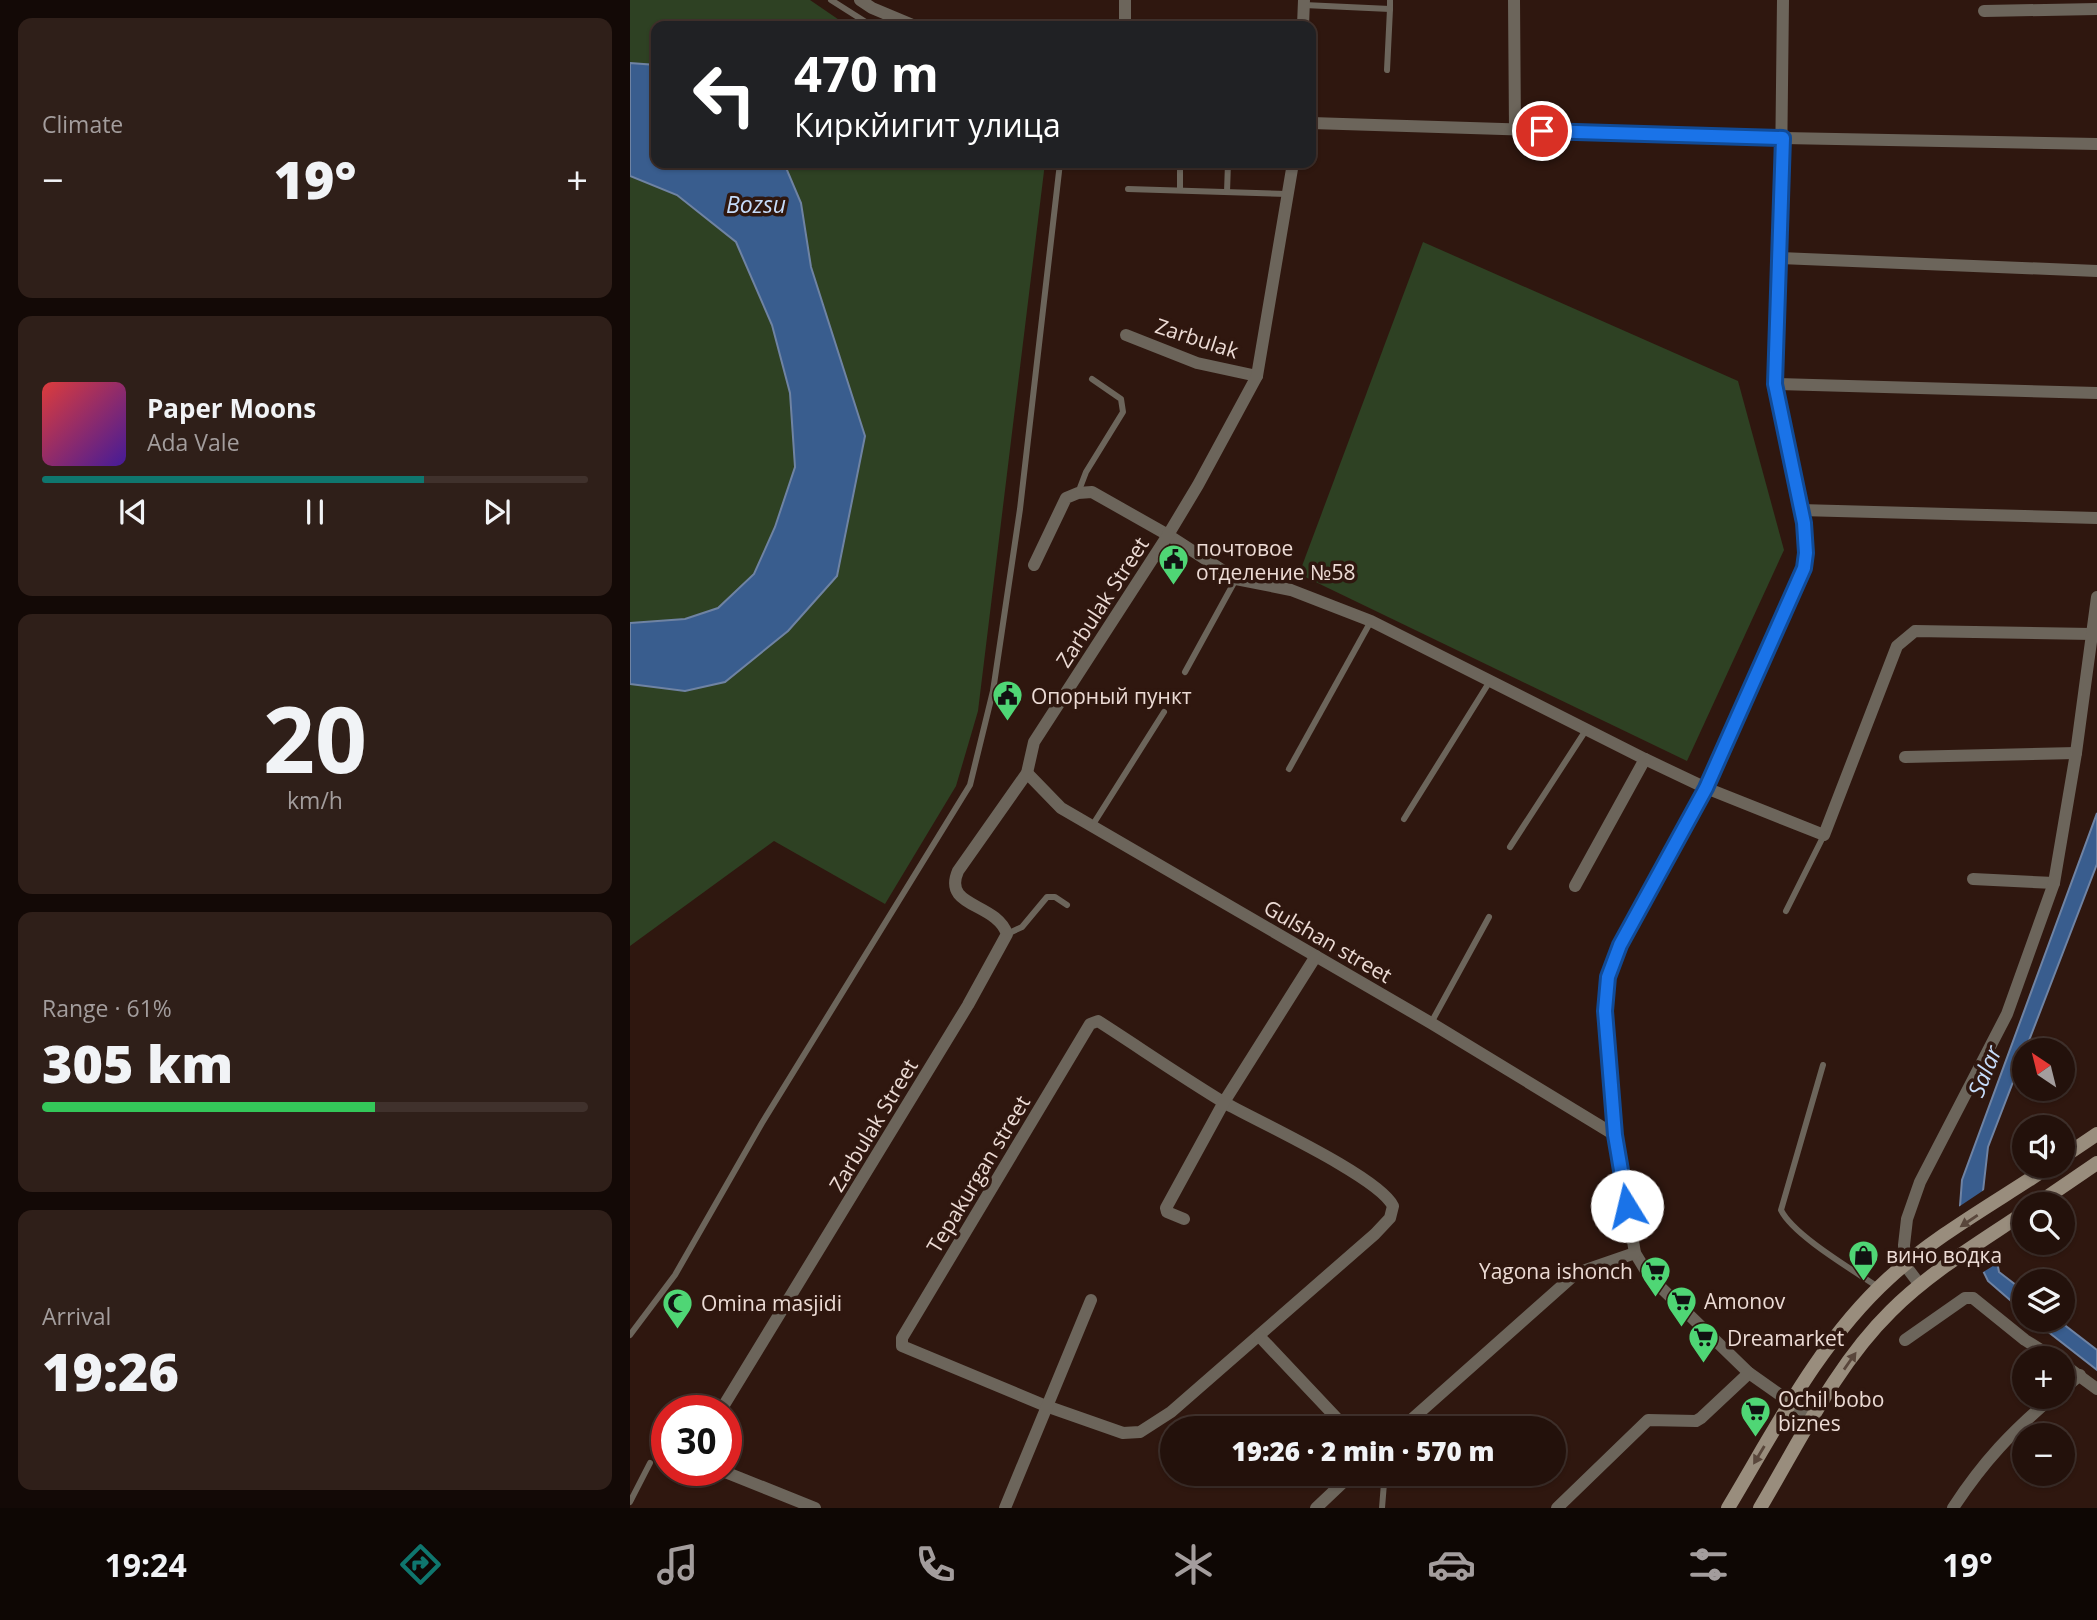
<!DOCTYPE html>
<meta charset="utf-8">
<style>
:root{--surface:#23110b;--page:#2f1f19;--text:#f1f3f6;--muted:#a39d9d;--line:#40312c;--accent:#0f766e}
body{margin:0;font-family:"Open Sans",sans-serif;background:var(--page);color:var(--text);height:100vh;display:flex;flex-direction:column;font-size:26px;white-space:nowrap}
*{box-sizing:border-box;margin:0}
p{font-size:23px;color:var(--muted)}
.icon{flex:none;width:38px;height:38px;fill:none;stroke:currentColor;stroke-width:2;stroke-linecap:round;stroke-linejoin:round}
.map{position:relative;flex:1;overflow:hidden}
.sheet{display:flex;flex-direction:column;gap:18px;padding:18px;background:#130906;width:630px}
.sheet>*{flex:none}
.top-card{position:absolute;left:21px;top:21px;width:665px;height:147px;border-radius:14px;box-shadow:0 2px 5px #0004,0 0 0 2px var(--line);background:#202124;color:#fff;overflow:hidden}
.needle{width:46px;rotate:325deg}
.controls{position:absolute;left:1382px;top:1038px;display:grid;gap:14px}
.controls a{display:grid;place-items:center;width:63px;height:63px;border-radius:50%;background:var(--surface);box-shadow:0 2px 5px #0004,0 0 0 2px var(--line);font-size:35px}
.speed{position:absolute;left:21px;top:1395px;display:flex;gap:14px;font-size:35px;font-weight:700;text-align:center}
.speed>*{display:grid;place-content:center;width:91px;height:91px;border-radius:50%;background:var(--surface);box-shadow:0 2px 5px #0004,0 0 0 2px var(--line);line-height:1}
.speed .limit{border:10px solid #d22;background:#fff;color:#111}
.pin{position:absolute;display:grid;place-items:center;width:60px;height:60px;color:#fff;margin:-30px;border:4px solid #fff;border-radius:50%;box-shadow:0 2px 7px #0007}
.me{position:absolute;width:77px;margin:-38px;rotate:351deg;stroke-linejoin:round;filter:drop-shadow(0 0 5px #0008)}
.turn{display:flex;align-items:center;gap:24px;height:147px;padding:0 28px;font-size:32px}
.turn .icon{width:91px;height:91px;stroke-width:2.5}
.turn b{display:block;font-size:49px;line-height:60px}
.big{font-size:52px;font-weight:800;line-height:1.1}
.sheet .card{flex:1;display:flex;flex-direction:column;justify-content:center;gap:10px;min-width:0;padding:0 24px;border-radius:14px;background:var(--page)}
.sheet .dial{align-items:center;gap:0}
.dial b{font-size:91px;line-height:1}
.song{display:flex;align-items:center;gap:21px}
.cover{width:84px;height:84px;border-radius:10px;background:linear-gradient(135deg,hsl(0 70% 55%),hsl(260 70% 35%))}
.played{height:7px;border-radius:4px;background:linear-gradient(90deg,var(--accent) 70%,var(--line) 70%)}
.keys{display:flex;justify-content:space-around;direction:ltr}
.heat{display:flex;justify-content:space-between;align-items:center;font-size:38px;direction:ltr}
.charge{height:10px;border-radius:5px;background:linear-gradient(90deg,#34c759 61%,var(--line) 0)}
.trip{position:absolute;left:530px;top:1416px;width:406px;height:70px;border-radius:35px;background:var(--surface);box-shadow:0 2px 5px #0004,0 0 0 2px var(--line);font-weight:800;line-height:70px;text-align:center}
.menu{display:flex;height:112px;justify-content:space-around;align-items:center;background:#0e0704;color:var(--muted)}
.menu .icon{width:49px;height:49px}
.menu .active{color:var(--accent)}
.menu b{font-size:32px;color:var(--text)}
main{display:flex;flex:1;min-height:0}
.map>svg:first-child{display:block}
</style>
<main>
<section class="sheet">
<div class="card"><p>Climate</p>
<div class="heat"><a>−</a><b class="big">19°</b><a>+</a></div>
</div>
<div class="card">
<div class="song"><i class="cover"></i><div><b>Paper Moons</b><p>Ada Vale</p></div></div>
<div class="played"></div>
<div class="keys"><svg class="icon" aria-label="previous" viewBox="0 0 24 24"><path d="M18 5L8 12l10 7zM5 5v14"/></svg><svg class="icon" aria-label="pause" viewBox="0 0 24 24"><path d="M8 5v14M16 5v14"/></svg><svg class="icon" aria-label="next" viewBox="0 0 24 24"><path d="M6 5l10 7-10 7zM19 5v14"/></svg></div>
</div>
<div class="card dial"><b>20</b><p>km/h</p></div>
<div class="card"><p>Range · 61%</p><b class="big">305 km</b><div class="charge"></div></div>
<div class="card"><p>Arrival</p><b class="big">19:26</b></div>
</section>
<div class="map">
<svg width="1467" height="1508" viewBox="0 0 1467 1508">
<rect width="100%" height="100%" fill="#2f170f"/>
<g fill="#2e4123">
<polygon points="0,0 180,0 218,26 26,26 26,65 0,63"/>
<polygon points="154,163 415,163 348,711 326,786 255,904 144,841 0,946 0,684 55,691 158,631 181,267 171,203"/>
<polygon points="0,176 47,195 106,242 142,325 160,393 165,467 145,527 124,574 88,608 55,619 0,623"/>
<polygon points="793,242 1108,381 1154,550 1057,761 669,574"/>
</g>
<g fill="#395d8e" stroke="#6f83a3" stroke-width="2">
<polygon points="0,63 26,65 26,163 154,163 171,203 181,267 235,436 207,576 158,631 95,682 55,691 0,684 0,623 55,619 88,608 124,574 145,527 165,467 160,393 142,325 106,242 47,195 0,176"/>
<polygon points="1467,813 1467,864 1358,1147 1353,1191 1369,1272 1395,1292 1395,1313 1358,1281 1341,1246 1330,1206 1332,1180"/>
<polygon points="1403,1320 1428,1320 1467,1350 1467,1370"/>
</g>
<polygon fill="#2f170f" points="1357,1188 1371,1261 1350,1274 1338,1247 1327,1208"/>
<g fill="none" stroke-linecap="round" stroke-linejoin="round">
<g stroke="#6c655b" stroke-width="6">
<polyline points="201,0 242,26"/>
<polyline points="674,5 760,9 760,0"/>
<polyline points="757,70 760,9"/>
<polyline points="498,189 657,194"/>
<polyline points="550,190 550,163"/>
<polyline points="597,192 598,163"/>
<polyline points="448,493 456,472 493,412 491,399 462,379"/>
<polyline points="555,672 606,579"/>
<polyline points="659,769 741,621"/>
<polyline points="774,819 860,681"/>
<polyline points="462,826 534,712"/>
<polyline points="880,847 956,730"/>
<polyline points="1156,911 1194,835"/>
<polyline points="377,934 392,927 417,897 425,897 437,905"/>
<polyline points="801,1023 859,917"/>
<path d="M 1193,1065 L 1151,1210 C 1163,1235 1223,1270 1248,1287"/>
<polyline points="0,1335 45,1275 132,1123 340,785 363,691 390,509 430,163"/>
<polyline points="0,1502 20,1463"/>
<polyline points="752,1508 754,1483"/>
</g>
<g stroke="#6c655b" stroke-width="12">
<polyline points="230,0 242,8 285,26"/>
<polyline points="495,0 495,26"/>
<polyline points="884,0 885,130"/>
<polyline points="1153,0 1150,258 1145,384 1174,523 1176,553 1174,568 1076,788 990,945 978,977 975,1011 985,1135 1005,1253 1019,1276 1119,1373 1183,1418"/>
<polyline points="1354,11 1467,9"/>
<polyline points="673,26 674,0"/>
<polyline points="681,123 1153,138 1467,144"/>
<polyline points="1150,258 1467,271"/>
<polyline points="496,335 567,363 627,376"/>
<polyline points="1145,384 1467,393"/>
<polyline points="1170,510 1467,518"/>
<polyline points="404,565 436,498 448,493 462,492 538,535 606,579 661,590 741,621 1015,759 1076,788 1194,835 1267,646 1285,631 1462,634"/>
<polyline points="1275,757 1446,753"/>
<polyline points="397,773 431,808 801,1023 985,1135"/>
<polyline points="1343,879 1424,883"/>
<polyline points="945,886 1015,759"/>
<path d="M 468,1021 C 510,1048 552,1077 595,1103 C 629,1122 749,1177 763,1206 L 760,1218 L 745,1234 L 541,1412 L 510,1432 L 493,1433 L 416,1406 L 272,1346 L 272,1338 L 460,1024 Z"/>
<polyline points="554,1219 537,1212 536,1208 594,1102 686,956"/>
<polyline points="1290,1285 1275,1265 1274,1245 1277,1219 1290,1182 1377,1014 1424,883 1446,753 1467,597"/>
<polyline points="630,1337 716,1428"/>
<polyline points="1275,1340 1335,1298 1343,1298 1395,1340 1424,1358"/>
<polyline points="1433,1364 1467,1389"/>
<polyline points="1433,1389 1450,1375"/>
<path d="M 91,1410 L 338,1005 L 377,934 C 366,902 312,908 328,871 L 397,773 L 404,742 L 538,535 L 568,485 L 627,376 L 663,163"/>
<polyline points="772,1428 942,1277 950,1272 1005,1253"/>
<polyline points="90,1470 185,1508"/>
<polyline points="375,1508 461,1300"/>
<polyline points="686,1508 722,1474"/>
<polyline points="927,1508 1018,1420 1066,1421 1071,1418 1119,1373"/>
<path d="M 1323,1508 C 1353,1462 1382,1431 1424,1396"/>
</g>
<g stroke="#998d7d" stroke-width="14">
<polyline points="1433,1157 1467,1134"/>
<polyline points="1407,1204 1467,1163"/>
<path d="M 1098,1508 C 1146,1428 1189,1342 1259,1278 C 1306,1235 1368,1201 1420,1166"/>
<path d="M 1130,1508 C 1170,1441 1205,1366 1261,1311 C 1300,1272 1349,1243 1395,1212"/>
</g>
</g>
<defs><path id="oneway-solid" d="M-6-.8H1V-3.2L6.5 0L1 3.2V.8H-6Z" transform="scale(1.75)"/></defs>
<g fill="#59463b">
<use href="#oneway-solid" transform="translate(1339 1221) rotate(146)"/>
<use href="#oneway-solid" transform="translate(1220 1361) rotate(-55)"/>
<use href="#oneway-solid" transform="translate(1129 1455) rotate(121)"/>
</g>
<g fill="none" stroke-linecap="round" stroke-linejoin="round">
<defs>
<polyline id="route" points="912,131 1153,138 1145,384 1174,523 1176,553 1174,568 1076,788 990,945 978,977 975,1011 981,1085 985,1135 997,1206"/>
</defs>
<use href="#route" stroke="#114b97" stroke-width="18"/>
<use href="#route" stroke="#1a73e8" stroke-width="12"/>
</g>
<defs>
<symbol id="civic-pin" viewBox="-11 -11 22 30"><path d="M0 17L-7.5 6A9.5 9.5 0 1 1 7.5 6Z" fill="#4fd675" stroke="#2f170f"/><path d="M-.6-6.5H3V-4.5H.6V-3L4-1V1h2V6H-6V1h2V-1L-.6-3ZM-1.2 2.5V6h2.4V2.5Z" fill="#111"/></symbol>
<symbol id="shop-pin" viewBox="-11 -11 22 30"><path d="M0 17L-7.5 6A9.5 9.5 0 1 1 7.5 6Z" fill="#4fd675" stroke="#2f170f"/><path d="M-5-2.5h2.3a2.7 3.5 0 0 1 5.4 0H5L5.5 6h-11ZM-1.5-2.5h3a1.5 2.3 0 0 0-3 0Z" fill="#111"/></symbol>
<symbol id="supermarket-pin" viewBox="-11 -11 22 30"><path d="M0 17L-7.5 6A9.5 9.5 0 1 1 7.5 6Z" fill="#4fd675" stroke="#2f170f"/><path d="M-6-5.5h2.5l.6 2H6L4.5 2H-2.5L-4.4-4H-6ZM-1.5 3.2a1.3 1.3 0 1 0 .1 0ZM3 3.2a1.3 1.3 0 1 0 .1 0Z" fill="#111"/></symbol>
<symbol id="mosque-pin" viewBox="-11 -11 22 30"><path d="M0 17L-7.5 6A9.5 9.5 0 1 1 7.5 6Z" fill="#4fd675" stroke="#2f170f"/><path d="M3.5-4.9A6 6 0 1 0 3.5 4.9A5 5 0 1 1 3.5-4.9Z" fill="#111"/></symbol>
</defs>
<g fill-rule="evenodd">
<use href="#civic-pin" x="526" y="542" width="35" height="47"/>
<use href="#civic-pin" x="360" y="678" width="35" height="47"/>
<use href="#shop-pin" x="1216" y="1238" width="35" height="47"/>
<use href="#supermarket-pin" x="1008" y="1254" width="35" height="47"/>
<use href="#supermarket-pin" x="1034" y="1284" width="35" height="47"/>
<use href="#mosque-pin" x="30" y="1286" width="35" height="47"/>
<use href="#supermarket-pin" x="1056" y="1320" width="35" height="47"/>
<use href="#supermarket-pin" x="1108" y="1394" width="35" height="47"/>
</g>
<g text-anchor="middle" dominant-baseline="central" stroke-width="7" stroke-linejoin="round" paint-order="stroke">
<g font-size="21" fill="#ecdbd5" stroke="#2f170f">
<text transform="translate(567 338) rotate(18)">Zarbulak</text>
<text transform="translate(472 602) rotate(-57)">Zarbulak Street</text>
<text transform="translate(698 941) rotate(30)">Gulshan street</text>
<text transform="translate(243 1125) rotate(-59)">Zarbulak Street</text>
<text transform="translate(348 1174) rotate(-59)">Tepakurgan street</text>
</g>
<g font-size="21" fill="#ecdbd5" stroke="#2f170f" text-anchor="start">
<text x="566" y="548">почтовое<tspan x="566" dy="24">отделение №58</tspan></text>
<text x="401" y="696">Опорный пункт</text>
<text x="1256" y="1255">вино водка</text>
<text x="1003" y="1271" text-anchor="end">Yagona ishonch</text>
<text x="1074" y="1301">Amonov</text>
<text x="71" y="1303">Omina masjidi</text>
<text x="1097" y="1338">Dreamarket</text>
<text x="1148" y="1399">Ochil bobo<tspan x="1148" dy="24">biznes</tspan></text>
</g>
<g font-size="23" font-style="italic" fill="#c6dcfa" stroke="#2f170f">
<text x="126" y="204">Bozsu</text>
<text transform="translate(1354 1071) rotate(-68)">Salar</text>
</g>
</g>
</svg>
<div class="controls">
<a><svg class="needle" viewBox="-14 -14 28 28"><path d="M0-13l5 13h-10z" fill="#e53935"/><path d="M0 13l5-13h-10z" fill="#a39d9d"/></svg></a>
<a><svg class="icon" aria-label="sound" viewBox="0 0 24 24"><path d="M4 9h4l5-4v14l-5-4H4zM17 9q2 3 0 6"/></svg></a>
<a><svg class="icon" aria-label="search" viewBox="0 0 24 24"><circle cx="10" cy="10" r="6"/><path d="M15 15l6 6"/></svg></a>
<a><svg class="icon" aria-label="layers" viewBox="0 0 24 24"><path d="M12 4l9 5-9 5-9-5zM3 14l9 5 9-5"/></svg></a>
<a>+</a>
<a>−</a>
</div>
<div class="speed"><div class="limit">30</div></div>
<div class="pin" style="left:912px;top:131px;background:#d93025"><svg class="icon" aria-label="arrive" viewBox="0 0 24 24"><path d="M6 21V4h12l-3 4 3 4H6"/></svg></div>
<svg class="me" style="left:997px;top:1206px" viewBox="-20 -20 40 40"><circle r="19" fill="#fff"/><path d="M0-13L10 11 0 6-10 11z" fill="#1a73e8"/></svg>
<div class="trip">19:26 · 2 min · 570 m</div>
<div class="top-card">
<div class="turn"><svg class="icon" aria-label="left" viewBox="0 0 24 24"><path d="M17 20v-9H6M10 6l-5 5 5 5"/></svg><div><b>470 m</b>Киркйигит улица</div></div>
</div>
</div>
</main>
<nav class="menu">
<b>19:24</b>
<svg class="icon active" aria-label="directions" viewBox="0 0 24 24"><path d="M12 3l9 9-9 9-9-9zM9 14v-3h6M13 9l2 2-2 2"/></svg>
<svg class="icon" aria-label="music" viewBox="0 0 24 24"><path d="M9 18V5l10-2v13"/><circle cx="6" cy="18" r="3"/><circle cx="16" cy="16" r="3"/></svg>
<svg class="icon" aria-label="phone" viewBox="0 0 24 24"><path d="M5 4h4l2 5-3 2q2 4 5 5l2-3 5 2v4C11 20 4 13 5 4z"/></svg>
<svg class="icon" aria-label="climate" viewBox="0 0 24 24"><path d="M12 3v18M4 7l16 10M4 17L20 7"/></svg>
<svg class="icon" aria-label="car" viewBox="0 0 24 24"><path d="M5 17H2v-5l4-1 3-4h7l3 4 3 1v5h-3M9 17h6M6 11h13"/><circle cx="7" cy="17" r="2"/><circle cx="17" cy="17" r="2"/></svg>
<svg class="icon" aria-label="filters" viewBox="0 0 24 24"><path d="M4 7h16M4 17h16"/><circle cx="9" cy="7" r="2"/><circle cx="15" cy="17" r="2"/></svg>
<b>19°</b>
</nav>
